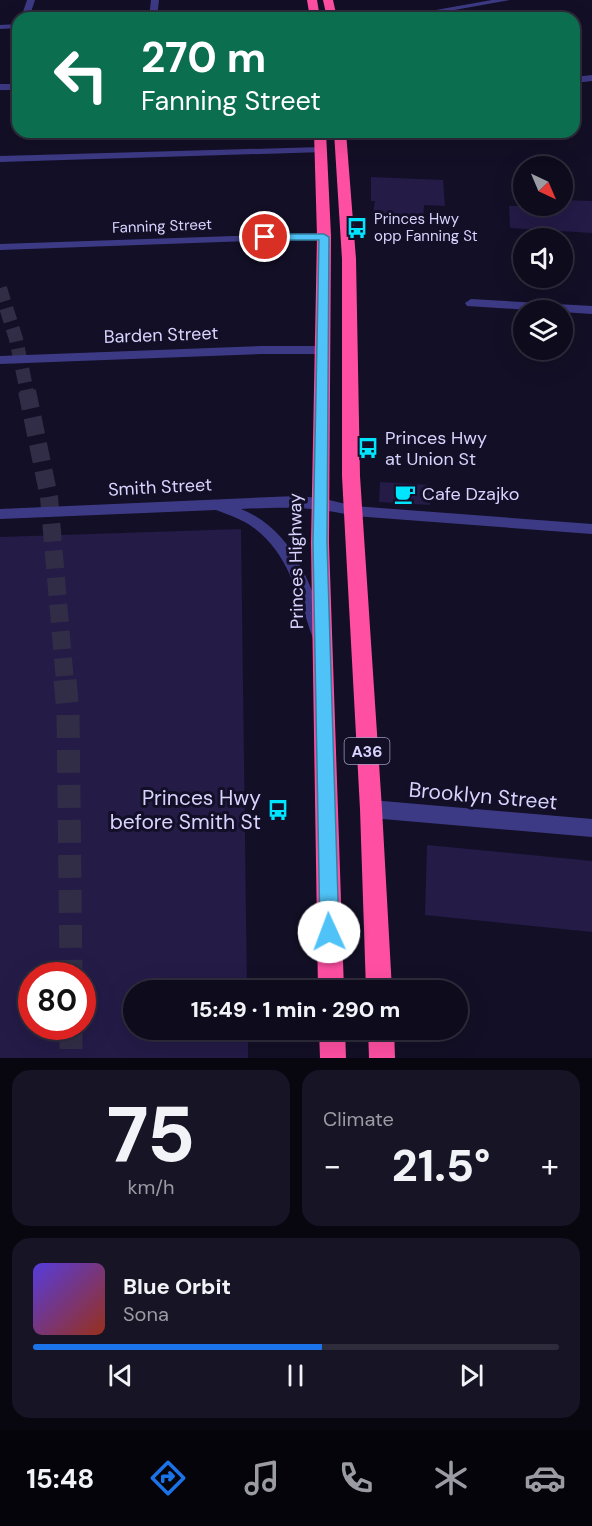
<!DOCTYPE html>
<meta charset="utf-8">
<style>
:root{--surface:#0e0b1c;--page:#171425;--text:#f1f3f6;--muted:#9b9ba3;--line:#2e2b3b;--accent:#1a73e8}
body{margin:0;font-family:"DM Sans",sans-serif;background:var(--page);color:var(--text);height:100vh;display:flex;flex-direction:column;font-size:22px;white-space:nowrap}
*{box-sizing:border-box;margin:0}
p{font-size:20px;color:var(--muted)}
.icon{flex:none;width:33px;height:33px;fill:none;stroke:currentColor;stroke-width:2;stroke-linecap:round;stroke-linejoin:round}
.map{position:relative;height:1058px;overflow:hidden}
.panel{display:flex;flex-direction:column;gap:12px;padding:12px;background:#08060f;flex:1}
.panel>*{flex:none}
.guide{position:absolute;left:12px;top:12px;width:568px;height:126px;border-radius:18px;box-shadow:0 6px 24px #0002,0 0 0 2px var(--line);background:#0b6e4f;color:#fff;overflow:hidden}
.needle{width:39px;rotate:136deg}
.fabs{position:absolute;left:513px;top:156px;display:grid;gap:12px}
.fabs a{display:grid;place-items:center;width:60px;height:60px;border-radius:50%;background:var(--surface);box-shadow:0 6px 24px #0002,0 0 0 2px var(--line);font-size:30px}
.speed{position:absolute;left:18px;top:962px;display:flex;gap:12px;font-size:30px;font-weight:700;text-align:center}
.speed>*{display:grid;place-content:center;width:78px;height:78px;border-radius:50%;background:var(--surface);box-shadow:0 6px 24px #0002,0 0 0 2px var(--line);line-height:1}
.speed .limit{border:9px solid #d22;background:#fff;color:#111}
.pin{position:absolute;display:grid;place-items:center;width:51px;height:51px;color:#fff;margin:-26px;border:3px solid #fff;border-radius:50%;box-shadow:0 2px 6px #0007}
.me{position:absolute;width:66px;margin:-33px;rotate:358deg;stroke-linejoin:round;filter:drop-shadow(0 0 4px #0008)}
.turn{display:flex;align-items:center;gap:21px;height:126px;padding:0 30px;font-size:27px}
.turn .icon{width:78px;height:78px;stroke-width:2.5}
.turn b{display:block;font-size:42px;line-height:51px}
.big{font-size:45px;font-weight:800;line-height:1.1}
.panel .card{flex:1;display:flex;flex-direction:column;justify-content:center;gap:9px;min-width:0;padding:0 21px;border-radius:18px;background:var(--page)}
.panel .dial{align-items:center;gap:0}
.dial b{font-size:78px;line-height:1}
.song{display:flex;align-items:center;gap:18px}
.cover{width:72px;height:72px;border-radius:9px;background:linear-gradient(135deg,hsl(250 70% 55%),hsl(10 70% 35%))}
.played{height:6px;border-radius:3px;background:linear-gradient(90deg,var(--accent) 55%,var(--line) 55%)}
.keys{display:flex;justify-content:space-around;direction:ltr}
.heat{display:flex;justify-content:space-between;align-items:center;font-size:33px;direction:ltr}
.panel .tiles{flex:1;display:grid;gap:12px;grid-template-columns:1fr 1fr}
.card:last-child{grid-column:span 2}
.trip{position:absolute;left:123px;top:980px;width:345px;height:60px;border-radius:30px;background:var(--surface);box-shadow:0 6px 24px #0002,0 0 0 2px var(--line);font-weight:800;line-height:60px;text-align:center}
.menu{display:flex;height:96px;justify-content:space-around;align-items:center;background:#06040b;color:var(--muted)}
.menu .icon{width:42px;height:42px}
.menu .selected{color:var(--accent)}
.menu b{font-size:27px;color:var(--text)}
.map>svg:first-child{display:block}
</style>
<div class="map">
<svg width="592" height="1058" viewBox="0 0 592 1058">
<rect width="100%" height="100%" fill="#130f26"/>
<g fill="#241b47" fill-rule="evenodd">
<polygon points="371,177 443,180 445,206 424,205 423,222 372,219 375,201 371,201"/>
<polygon points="562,200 592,201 592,233 510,228 509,206 562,206"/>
<polygon points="380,482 430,485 430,505 379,502"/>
<path d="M 241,529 L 247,990 L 134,990 L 134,1029 L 248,1029 L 248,1058 L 0,1058 L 0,537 ZM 32,975 L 82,975 L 82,1026 L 32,1026 Z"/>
<polygon points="427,845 592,861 592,932 425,915"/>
</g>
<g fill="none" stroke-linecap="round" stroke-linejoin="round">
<polyline stroke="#312d47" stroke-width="14" stroke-dasharray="14 7" stroke-linecap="butt" points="0,288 16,339 27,392"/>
<polyline stroke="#312d47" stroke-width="18" stroke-dasharray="18 9" stroke-linecap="butt" points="27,391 49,497 65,682"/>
<g stroke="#312d47" stroke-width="23" stroke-dasharray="23 12" stroke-linecap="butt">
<polyline points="65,680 68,712 71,975"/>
<polyline points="71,1026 71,1058"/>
</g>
<g fill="#3d3a85" fill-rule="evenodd">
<polygon points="27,0 35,0 29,18 21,18"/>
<polygon points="151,0 159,0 157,18 149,18"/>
<polygon points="492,0 510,0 410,18 391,18"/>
<polygon points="18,24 18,28 0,29 0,25"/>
<polygon points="592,75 592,81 574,83 574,77"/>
<rect x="0" y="84" width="18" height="6"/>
<polygon points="321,147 324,148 324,152 0,162 0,156"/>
<polygon points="324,233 329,236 328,238 0,250 0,244"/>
<polygon points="471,299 592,306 592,314 467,306 465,303"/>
<polygon points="262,346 323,346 329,350 323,354 262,354 0,364 0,356"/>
<path d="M 296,496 L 321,498 L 354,506 L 592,524 L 592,534 L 354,516 C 312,506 284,507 241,509 C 293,530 311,584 327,633 L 325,638 L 319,639 L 313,638 L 311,633 C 299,596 287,552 254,528 C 242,519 229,515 216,510 L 0,519 L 0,509 Z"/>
<polygon points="371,800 592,819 592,837 371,818 364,815 362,809 364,803"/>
</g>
<g fill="#ff4fa3" fill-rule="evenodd">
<polygon points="307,0 317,0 320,18 310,18"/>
<polygon points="323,0 333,0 337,18 327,18"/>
<polygon points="314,132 326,132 331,236 329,543 344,990 318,990 311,543 317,236"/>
<polygon points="334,132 346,132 356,259 360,476 382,809 392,990 366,990 360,809 342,476 342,259"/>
<polygon points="319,1029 345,1029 346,1058 320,1058"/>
<polygon points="368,1029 394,1029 395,1058 369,1058"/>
</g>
</g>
<polygon fill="#4fc3f7" stroke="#337fa1" stroke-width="1.5" points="265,234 324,234 329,237 327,543 339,932 336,938 329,941 323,938 320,932 313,543 319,240 262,240 260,237"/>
<defs>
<symbol id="bus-bare" viewBox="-9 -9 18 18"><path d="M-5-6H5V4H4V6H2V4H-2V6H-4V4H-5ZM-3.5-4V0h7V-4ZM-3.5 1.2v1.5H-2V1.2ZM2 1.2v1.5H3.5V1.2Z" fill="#00e5ff" stroke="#130f26" stroke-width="2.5" paint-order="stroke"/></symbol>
<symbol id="cafe-bare" viewBox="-9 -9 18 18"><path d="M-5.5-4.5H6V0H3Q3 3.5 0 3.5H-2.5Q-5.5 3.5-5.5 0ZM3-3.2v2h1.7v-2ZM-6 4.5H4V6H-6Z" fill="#00e5ff" stroke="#130f26" stroke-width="2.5" paint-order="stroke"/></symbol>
</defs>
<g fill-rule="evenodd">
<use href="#bus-bare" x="342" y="213" width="30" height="30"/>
<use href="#bus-bare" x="353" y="433" width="30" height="30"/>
<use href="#cafe-bare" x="390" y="479" width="30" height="30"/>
<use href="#bus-bare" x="263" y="795" width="30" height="30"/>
</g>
<g text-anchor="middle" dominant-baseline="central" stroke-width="6" stroke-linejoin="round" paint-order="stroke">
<g font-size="15" fill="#d9d4ff" stroke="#130f26" text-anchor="start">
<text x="374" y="219">Princes Hwy<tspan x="374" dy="17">opp Fanning St</tspan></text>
</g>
<g font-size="15" fill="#d9d4ff" stroke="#130f26">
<text transform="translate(162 226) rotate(-2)">Fanning Street</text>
</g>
<rect fill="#130f26" stroke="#9e99be" stroke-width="1.5" x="344.5" y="738" width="45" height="26" rx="4.5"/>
<g font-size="16" font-weight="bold" fill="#d9d4ff">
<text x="367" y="751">A36</text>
</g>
<g font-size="18" fill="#d9d4ff" stroke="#130f26">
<text transform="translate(161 335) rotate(-2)">Barden Street</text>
<text transform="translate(160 487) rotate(-3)">Smith Street</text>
<text transform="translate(296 561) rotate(-91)">Princes Highway</text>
</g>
<g font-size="18" fill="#d9d4ff" stroke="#130f26" text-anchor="start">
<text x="385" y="438">Princes Hwy<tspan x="385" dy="21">at Union St</tspan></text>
<text x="422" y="494">Cafe Dzajko</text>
</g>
<g font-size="21" fill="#d9d4ff" stroke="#130f26">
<text transform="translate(483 796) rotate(5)">Brooklyn Street</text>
</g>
<g font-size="21" fill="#d9d4ff" stroke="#130f26" text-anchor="end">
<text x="261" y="798">Princes Hwy<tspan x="261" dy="24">before Smith St</tspan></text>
</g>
</g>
</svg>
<div class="fabs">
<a><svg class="needle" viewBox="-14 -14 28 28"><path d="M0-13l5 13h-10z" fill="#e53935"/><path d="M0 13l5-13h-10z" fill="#9b9ba3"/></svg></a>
<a><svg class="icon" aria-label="sound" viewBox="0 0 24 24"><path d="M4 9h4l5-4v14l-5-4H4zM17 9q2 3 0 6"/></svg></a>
<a><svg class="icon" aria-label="layers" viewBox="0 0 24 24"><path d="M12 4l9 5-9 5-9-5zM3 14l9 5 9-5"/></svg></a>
</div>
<div class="speed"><div class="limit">80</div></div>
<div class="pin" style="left:265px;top:237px;background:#d93025"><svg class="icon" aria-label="arrive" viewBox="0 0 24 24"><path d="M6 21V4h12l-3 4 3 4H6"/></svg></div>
<svg class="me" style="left:329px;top:932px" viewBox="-20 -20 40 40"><circle r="19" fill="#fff"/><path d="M0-13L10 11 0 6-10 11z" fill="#4fc3f7"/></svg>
<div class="trip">15:49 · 1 min · 290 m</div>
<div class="guide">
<div class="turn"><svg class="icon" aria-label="left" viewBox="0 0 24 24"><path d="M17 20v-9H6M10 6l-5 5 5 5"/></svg><div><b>270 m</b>Fanning Street</div></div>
</div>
</div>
<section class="panel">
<div class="tiles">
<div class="card dial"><b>75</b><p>km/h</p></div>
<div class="card"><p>Climate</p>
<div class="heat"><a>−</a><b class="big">21.5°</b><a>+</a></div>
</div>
<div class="card">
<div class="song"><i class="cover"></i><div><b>Blue Orbit</b><p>Sona</p></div></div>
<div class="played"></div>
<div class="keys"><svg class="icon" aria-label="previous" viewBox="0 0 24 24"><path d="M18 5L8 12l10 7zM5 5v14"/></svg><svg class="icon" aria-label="pause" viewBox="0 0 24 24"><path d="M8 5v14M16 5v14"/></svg><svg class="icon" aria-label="next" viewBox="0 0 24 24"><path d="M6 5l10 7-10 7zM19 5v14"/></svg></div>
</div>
</div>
</section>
<nav class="menu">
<b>15:48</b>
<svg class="icon selected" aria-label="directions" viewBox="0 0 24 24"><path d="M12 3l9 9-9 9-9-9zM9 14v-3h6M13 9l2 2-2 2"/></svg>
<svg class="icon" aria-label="music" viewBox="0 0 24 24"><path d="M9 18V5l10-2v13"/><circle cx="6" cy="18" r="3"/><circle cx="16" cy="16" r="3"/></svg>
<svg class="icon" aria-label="phone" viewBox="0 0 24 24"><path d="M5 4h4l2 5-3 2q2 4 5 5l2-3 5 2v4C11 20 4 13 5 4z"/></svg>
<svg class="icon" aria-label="climate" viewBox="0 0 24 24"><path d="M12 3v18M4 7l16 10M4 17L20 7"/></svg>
<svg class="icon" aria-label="car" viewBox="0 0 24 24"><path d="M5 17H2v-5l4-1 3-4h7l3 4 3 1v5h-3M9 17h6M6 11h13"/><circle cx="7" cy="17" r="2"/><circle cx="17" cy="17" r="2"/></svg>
</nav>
